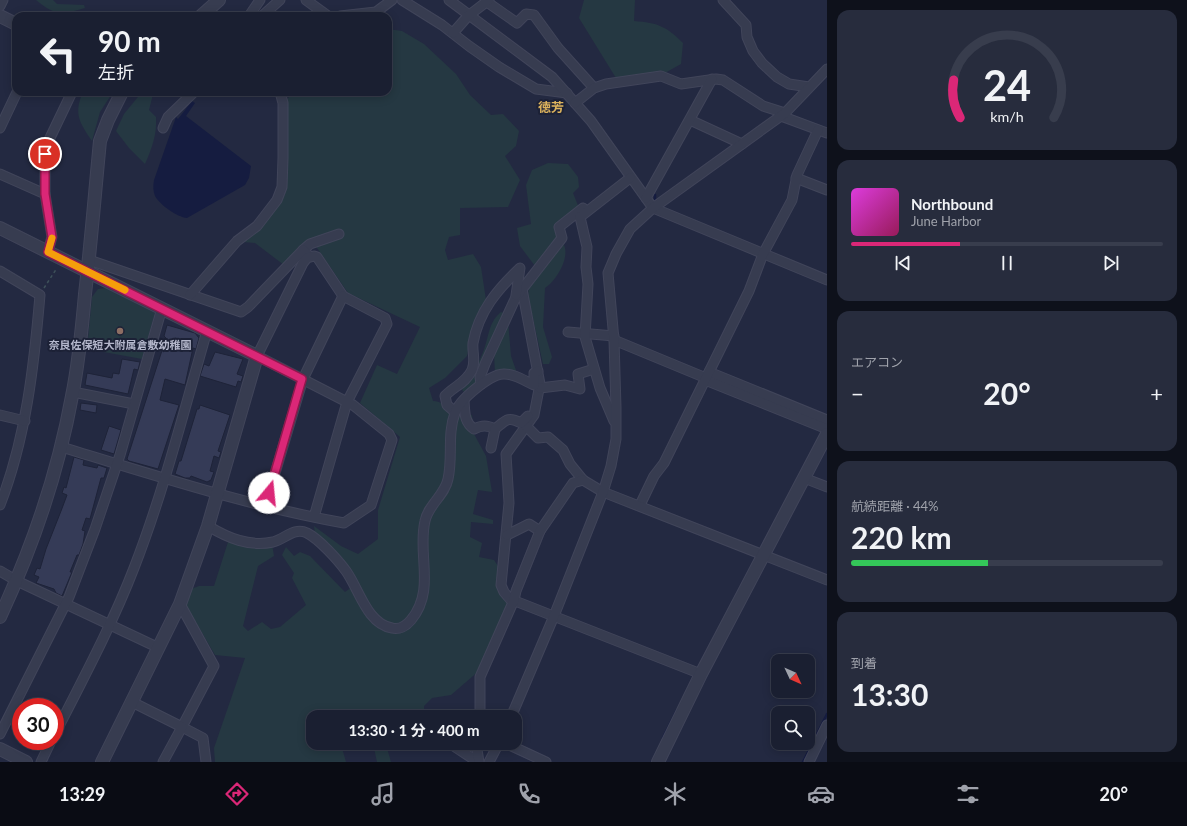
<!DOCTYPE html>
<html lang="ja">
<meta charset="utf-8">
<style>
:root{--surface:#1a1f31;--page:#272c3d;--text:#f1f3f6;--muted:#9fa2ab;--line:#383d4d;--accent:#db2777}
body{margin:0;font-family:Lato,"Noto Sans JP",sans-serif;background:var(--page);color:var(--text);height:100vh;display:flex;flex-direction:column;font-size:15px;white-space:nowrap}
*{box-sizing:border-box;margin:0}
p{font-size:13px;color:var(--muted)}
.icon{flex:none;width:22px;height:22px;fill:none;stroke:currentColor;stroke-width:2;stroke-linecap:round;stroke-linejoin:round}
.map{position:relative;flex:1;overflow:hidden}
.drawer{display:flex;flex-direction:column;gap:10px;padding:10px;background:#0e111b;width:360px}
.drawer>*{flex:none}
.hud{position:absolute;left:12px;top:12px;width:380px;height:84px;border-radius:12px;box-shadow:0 2px 10px #0003,0 0 0 1px var(--line);background:#1a1f31;color:var(--text);overflow:hidden}
.needle{width:26px;rotate:134deg}
.tools{position:absolute;left:771px;top:654px;display:grid;gap:8px}
.tools a{display:grid;place-items:center;width:44px;height:44px;border-radius:8px;background:var(--surface);box-shadow:0 2px 10px #0003,0 0 0 1px var(--line);font-size:20px}
.speed{position:absolute;left:12px;top:698px;display:flex;gap:8px;font-size:20px;font-weight:700;text-align:center}
.speed>*{display:grid;place-content:center;width:52px;height:52px;border-radius:50%;background:var(--surface);box-shadow:0 2px 10px #0003,0 0 0 1px var(--line);line-height:1}
.speed .limit{border:6px solid #d22;background:#fff;color:#111}
.pin{position:absolute;display:grid;place-items:center;width:34px;height:34px;color:#fff;margin:-17px;border:2px solid #fff;border-radius:50%;box-shadow:0 1px 4px #0007}
.me{position:absolute;width:44px;margin:-22px;rotate:17deg;stroke-linejoin:round;filter:drop-shadow(0 0 3px #0008)}
.turn{display:flex;align-items:center;gap:14px;height:84px;padding:0 20px;font-size:18px}
.turn .icon{width:52px;height:52px;stroke-width:2.5}
.turn b{display:block;font-size:28px;line-height:34px}
.big{font-size:30px;font-weight:700;line-height:1.1}
.drawer .tile{flex:1;display:flex;flex-direction:column;justify-content:center;gap:6px;min-width:0;padding:0 14px;border-radius:12px;background:var(--page)}
.drawer .dial{align-items:center;gap:0}
.dial svg{height:104px;overflow:visible;fill:none;stroke:var(--line);stroke-width:7;stroke-linecap:round;text-anchor:middle}
.dial text{fill:var(--text);stroke:none}
.song{display:flex;align-items:center;gap:12px}
.cover{width:48px;height:48px;border-radius:6px;background:linear-gradient(135deg,hsl(300 70% 55%),hsl(330 70% 35%))}
.played{height:4px;border-radius:2px;background:linear-gradient(90deg,var(--accent) 35%,var(--line) 35%)}
.keys{display:flex;justify-content:space-around;direction:ltr}
.heat{display:flex;justify-content:space-between;align-items:center;font-size:22px;direction:ltr}
.charge{height:6px;border-radius:3px;background:linear-gradient(90deg,#34c759 44%,var(--line) 0)}
.trip{position:absolute;left:306px;top:710px;width:216px;height:40px;border-radius:12px;background:var(--surface);box-shadow:0 2px 10px #0003,0 0 0 1px var(--line);font-weight:700;line-height:40px;text-align:center}
.menu{display:flex;height:64px;justify-content:space-around;align-items:center;background:#0a0c14;color:var(--muted)}
.menu .icon{width:28px;height:28px}
.menu .current{color:var(--accent)}
.menu b{font-size:18px;color:var(--text)}
main{display:flex;flex:1;min-height:0}
.map>svg:first-child{display:block}
</style>
<main>
<div class="map">
<svg width="827" height="762" viewBox="0 0 827 762">
<rect width="100%" height="100%" fill="#232941"/>
<g fill="#253842">
<path d="M 36,0 L 53,0 L 57,4 L 84,5 L 85,8 C 61,15 56,16 36,0 Z"/>
<path d="M 584,0 L 635,0 L 634,21 C 658,23 666,26 683,43 L 681,64 L 663,74 L 616,78 L 579,18 Z"/>
<path d="M 388,29 L 402,31 L 424,44 L 456,74 L 470,95 L 491,115 L 503,114 L 519,131 L 516,146 L 505,156 L 520,180 L 508,207 L 460,208 L 460,235 L 449,237 L 445,250 L 448,260 L 473,254 L 481,267 L 486,300 L 473,329 L 467,356 L 445,378 L 429,388 L 433,401 C 452,402 447,419 472,415 L 474,434 L 486,456 L 492,492 L 478,490 L 473,514 L 493,520 L 493,524 L 471,522 L 470,537 L 482,543 L 479,557 L 494,560 L 498,566 L 502,595 L 508,605 L 480,670 L 451,695 L 432,698 L 424,706 L 424,717 L 313,717 L 313,743 L 345,743 L 342,748 L 346,762 L 215,762 L 214,748 L 245,658 L 215,655 L 185,604 L 191,589 L 199,586 L 214,586 L 228,542 L 243,545 L 272,544 L 274,556 L 258,566 L 243,626 L 248,631 L 262,622 L 271,629 L 280,627 L 306,605 L 292,578 L 294,573 L 282,555 L 286,547 L 294,556 L 300,552 L 310,556 L 345,592 L 356,584 L 315,534 L 314,526 L 341,546 L 358,554 L 378,539 L 378,510 L 400,437 L 360,403 L 377,365 L 397,374 L 420,327 L 348,293 L 315,245 L 284,265 L 255,243 L 243,242 L 269,218 L 281,200 L 285,112 L 287,99 L 294,92 L 388,92 Z"/>
<path d="M 83,92 L 113,92 L 100,112 L 92,141 C 80,123 73,114 83,92 Z"/>
<path d="M 142,92 L 152,92 L 153,94 L 149,110 L 156,117 C 157,135 152,148 145,164 L 129,148 L 116,131 L 124,114 Z"/>
<polygon points="548,163 568,164 578,177 579,187 573,193 579,208 555,224 559,238 535,266 520,246 517,228 531,224 526,185 532,170"/>
<path d="M 564,245 C 570,258 556,281 545,288 L 543,327 L 552,357 L 549,364 L 543,364 L 528,296 L 529,284 L 560,246 Z"/>
<polygon points="106,288 155,313 142,359 87,349 92,297 98,289"/>
<path d="M 501,312 L 504,313 L 477,382 L 466,394 L 462,390 C 469,379 476,369 481,357 C 489,341 487,323 501,312 Z"/>
<polygon points="508,321 511,356 517,373 495,373 494,354"/>
<polygon points="380,744 387,748 391,762 377,762 374,748"/>
</g>
<path fill="#151c40" d="M 192,101 L 195,103 L 186,116 L 251,166 L 249,178 L 245,185 L 187,218 C 177,217 160,205 155,196 C 153,191 153,186 154,180 L 176,117 L 178,119 Z"/>
<g fill="none" stroke-linecap="round" stroke-linejoin="round">
<g stroke="#151c40" stroke-width="2.5">
<polyline points="655,203 655,195"/>
<polyline points="663,738 677,710"/>
<polyline points="803,762 827,714"/>
</g>
</g>
<g fill="#353b57" stroke="#1e2338">
<polygon points="167,325 195,333 199,338 196,349 193,348 185,385 165,379 160,400 179,405 158,469 129,461 127,459 166,338 164,336"/>
<polygon points="215,352 243,359 237,374 243,376 241,382 238,381 236,387 200,376 204,364 209,366"/>
<polygon points="122,359 140,362 138,370 134,369 128,394 85,385 87,373 112,378 113,373 119,374"/>
<polygon points="81,403 97,405 96,413 80,410"/>
<polygon points="200,405 230,415 218,451 221,452 219,458 214,456 210,471 214,472 211,480 207,482 191,476 190,478 185,478 175,474 179,461 181,461 197,409 199,409"/>
<polygon points="109,426 121,430 114,454 101,450"/>
<polygon points="74,457 84,460 83,465 97,468 98,465 107,468 104,478 101,478 90,519 86,518 82,530 85,531 83,544 79,555 77,555 70,572 72,572 62,596 56,593 54,589 36,583 39,577 34,575 37,568 40,569 46,549 61,511 67,495 62,493 64,487 66,488"/>
</g>
<g fill="none" stroke-linecap="round" stroke-linejoin="round">
<defs>
<g id="minor">
<polyline points="306,0 328,16"/>
<polyline points="402,0 442,25 469,46 499,67 536,89 567,93"/>
<polyline points="449,0 552,77 591,121 653,208 827,280"/>
<polyline points="723,0 746,25 747,37 753,51 762,63 777,77 789,84 809,87"/>
<polyline points="487,2 517,23 526,14 534,15 558,48 594,88"/>
<polyline points="0,6 3,0"/>
<polyline points="249,16 260,0"/>
<polyline points="262,16 280,0"/>
<polyline points="340,16 376,12 392,0"/>
<polyline points="453,33 468,16 489,0"/>
<polyline points="575,103 594,88 606,84 661,76 681,84 716,79 723,80 763,106 785,113"/>
<polyline points="781,116 827,133"/>
<polyline points="690,120 742,144"/>
<polyline points="0,128 17,92"/>
<polyline points="163,128 168,117 194,92"/>
<polyline points="0,174 45,194"/>
<polyline points="796,178 827,190"/>
<polyline points="646,198 712,79"/>
<polyline points="303,250 310,244 339,234"/>
<polyline points="48,251 52,237 45,194 45,154 49,140 72,92"/>
<polyline points="89,260 241,312 248,307 303,250 309,256"/>
<path d="M 0,271 L 40,295 C 34,366 26,438 0,505"/>
<polyline points="522,289 540,384 534,415 506,454 509,503 501,585 504,592 510,599 701,674"/>
<polyline points="190,295 237,241 257,226 277,200 282,187 283,158 283,103 280,92"/>
<polyline points="568,332 614,336"/>
<polyline points="614,340 706,378"/>
<polyline points="709,372 827,420"/>
<polyline points="705,380 827,429"/>
<polyline points="481,384 480,377 485,364 516,297 562,238 559,227 583,208"/>
<polyline points="540,388 565,385 580,389 578,374 594,369"/>
<polyline points="73,392 134,404"/>
<path d="M 464,401 C 465,413 464,422 474,429 C 482,425 487,425 495,429"/>
<path d="M 455,412 L 447,405 L 445,396 C 453,387 466,383 472,370 C 476,361 472,352 473,343 C 479,311 497,290 520,268 L 516,295"/>
<polyline points="0,415 25,421"/>
<polyline points="614,421 600,388 585,337 588,284 586,267 587,247 580,217 630,178"/>
<polyline points="526,426 538,438 548,437 563,450 570,464 583,480"/>
<path d="M 61,447 C 155,475 248,506 344,523 L 371,505 L 392,440 L 389,434 L 353,405 L 347,402 L 265,360 L 257,356 L 303,263 L 307,258 L 314,256 L 317,257 L 343,296 L 385,318 L 387,324 L 347,402 L 314,517"/>
<path d="M 491,448 L 495,429 C 506,420 508,416 521,423 L 528,416"/>
<polyline points="804,478 827,487"/>
<polyline points="640,505 654,476 664,463 749,291 763,254 792,200 797,175 818,130"/>
<polyline points="265,507 303,379 343,296"/>
<path d="M 208,526 C 228,538 249,547 273,542 C 285,539 294,527 307,533 C 319,539 338,560 346,571 C 359,589 367,624 392,628 C 399,630 406,626 411,620 C 436,590 417,554 425,521 C 428,505 445,495 448,479 C 453,458 447,434 455,413 C 459,400 489,375 503,374 C 513,373 525,381 534,385 L 534,373 L 538,371"/>
<polyline points="507,535 529,524 540,531"/>
<polyline points="0,571 17,581 159,648"/>
<polyline points="180,604 214,666 182,727 203,738 206,762"/>
<polyline points="132,702 182,727 163,762"/>
<polyline points="480,717 480,677 514,600 516,591 540,531 573,483 583,480 603,492 827,580"/>
<polyline points="511,717 554,616 603,492 611,466 616,439 616,408 614,340 608,273 616,254 630,229 653,208 785,113 827,69"/>
<polyline points="0,734 69,597 95,529 120,455 162,308"/>
<path d="M 55,734 C 83,679 112,625 134,568 C 164,491 184,410 207,331"/>
<polyline points="449,743 478,762"/>
<polyline points="476,743 479,762"/>
<polyline points="505,743 546,762"/>
<polyline points="41,762 51,741"/>
<polyline points="489,762 499,743"/>
<polyline points="809,762 827,725"/>
</g>
<g id="tertiary">
<polyline points="0,16 16,24"/>
<polyline points="201,16 219,0"/>
<polyline points="0,228 257,356 208,526 180,604 102,762"/>
<path d="M 0,617 C 33,546 58,473 72,396 C 79,362 82,328 85,294 C 91,243 95,192 100,141 L 108,120 L 122,92"/>
<polyline points="0,749 26,762"/>
<polyline points="658,762 701,674 827,434"/>
</g>
</defs>
<use href="#minor" stroke="#41455a" stroke-width="11"/>
<use href="#tertiary" stroke="#41455a" stroke-width="14"/>
<polyline stroke="#3e515a" stroke-width="1.5" stroke-dasharray="3 3" stroke-linecap="butt" points="44,288 57,268"/>
<use href="#minor" stroke="#373c50" stroke-width="9"/>
<use href="#tertiary" stroke="#373c50" stroke-width="12"/>
</g>
<g fill="none" stroke-linecap="round" stroke-linejoin="round">
<defs>
<polyline id="route" points="45,154 45,194 52,237 48,252 302,379 269,493"/>
</defs>
<use href="#route" stroke="#8e194d" stroke-width="10"/>
<use href="#route" stroke="#db2777" stroke-width="7"/>
<polyline stroke="#f59e0b" stroke-width="7" points="52,238 48,252 125,290"/>
</g>
<circle fill="#8d6e63" stroke="#1c2136" stroke-width="1.5" cx="120" cy="331" r="4"/>
<g text-anchor="middle" dominant-baseline="central" stroke-width="4" stroke-linejoin="round" paint-order="stroke">
<g font-size="11" font-weight="bold" fill="#b4b7cb" stroke="#1c2136">
<text x="120" y="344">奈良佐保短大附属倉敷幼稚園</text>
</g>
<g font-size="13" font-weight="bold" fill="#ddb35d" stroke="#1c2136">
<text x="551" y="107">徳芳</text>
</g>
</g>
</svg>
<div class="tools">
<a><svg class="needle" viewBox="-14 -14 28 28"><path d="M0-13l5 13h-10z" fill="#e53935"/><path d="M0 13l5-13h-10z" fill="#9fa2ab"/></svg></a>
<a><svg class="icon" aria-label="search" viewBox="0 0 24 24"><circle cx="10" cy="10" r="6"/><path d="M15 15l6 6"/></svg></a>
</div>
<div class="speed"><div class="limit">30</div></div>
<div class="pin" style="left:45px;top:154px;background:#d93025"><svg class="icon" aria-label="arrive" viewBox="0 0 24 24"><path d="M6 21V4h12l-3 4 3 4H6"/></svg></div>
<svg class="me" style="left:269px;top:493px" viewBox="-20 -20 40 40"><circle r="19" fill="#fff"/><path d="M0-13L10 11 0 6-10 11z" fill="#db2777"/></svg>
<div class="trip">13:30 · 1 分 · 400 m</div>
<div class="hud">
<div class="turn"><svg class="icon" aria-label="left" viewBox="0 0 24 24"><path d="M17 20v-9H6M10 6l-5 5 5 5"/></svg><div><b>90 m</b>左折</div></div>
</div>
</div>
<section class="drawer">
<div class="tile dial"><svg viewBox="0 0 100 80">
<path d="M14 69A42 42 0 1 1 86 69"/>
<path d="M14 69A42 42 0 0 1 9 40" stroke="#db2777"/>
<text x="50" y="56" font-size="32" font-weight="700">24</text>
<text x="50" y="72" font-size="11">km/h</text>
</svg></div>
<div class="tile">
<div class="song"><i class="cover"></i><div><b>Northbound</b><p>June Harbor</p></div></div>
<div class="played"></div>
<div class="keys"><svg class="icon" aria-label="previous" viewBox="0 0 24 24"><path d="M18 5L8 12l10 7zM5 5v14"/></svg><svg class="icon" aria-label="pause" viewBox="0 0 24 24"><path d="M8 5v14M16 5v14"/></svg><svg class="icon" aria-label="next" viewBox="0 0 24 24"><path d="M6 5l10 7-10 7zM19 5v14"/></svg></div>
</div>
<div class="tile"><p>エアコン</p>
<div class="heat"><a>−</a><b class="big">20°</b><a>+</a></div>
</div>
<div class="tile"><p>航続距離 · 44%</p><b class="big">220 km</b><div class="charge"></div></div>
<div class="tile"><p>到着</p><b class="big">13:30</b></div>
</section>
</main>
<nav class="menu">
<b>13:29</b>
<svg class="icon current" aria-label="directions" viewBox="0 0 24 24"><path d="M12 3l9 9-9 9-9-9zM9 14v-3h6M13 9l2 2-2 2"/></svg>
<svg class="icon" aria-label="music" viewBox="0 0 24 24"><path d="M9 18V5l10-2v13"/><circle cx="6" cy="18" r="3"/><circle cx="16" cy="16" r="3"/></svg>
<svg class="icon" aria-label="phone" viewBox="0 0 24 24"><path d="M5 4h4l2 5-3 2q2 4 5 5l2-3 5 2v4C11 20 4 13 5 4z"/></svg>
<svg class="icon" aria-label="climate" viewBox="0 0 24 24"><path d="M12 3v18M4 7l16 10M4 17L20 7"/></svg>
<svg class="icon" aria-label="car" viewBox="0 0 24 24"><path d="M5 17H2v-5l4-1 3-4h7l3 4 3 1v5h-3M9 17h6M6 11h13"/><circle cx="7" cy="17" r="2"/><circle cx="17" cy="17" r="2"/></svg>
<svg class="icon" aria-label="filters" viewBox="0 0 24 24"><path d="M4 7h16M4 17h16"/><circle cx="9" cy="7" r="2"/><circle cx="15" cy="17" r="2"/></svg>
<b>20°</b>
</nav>
